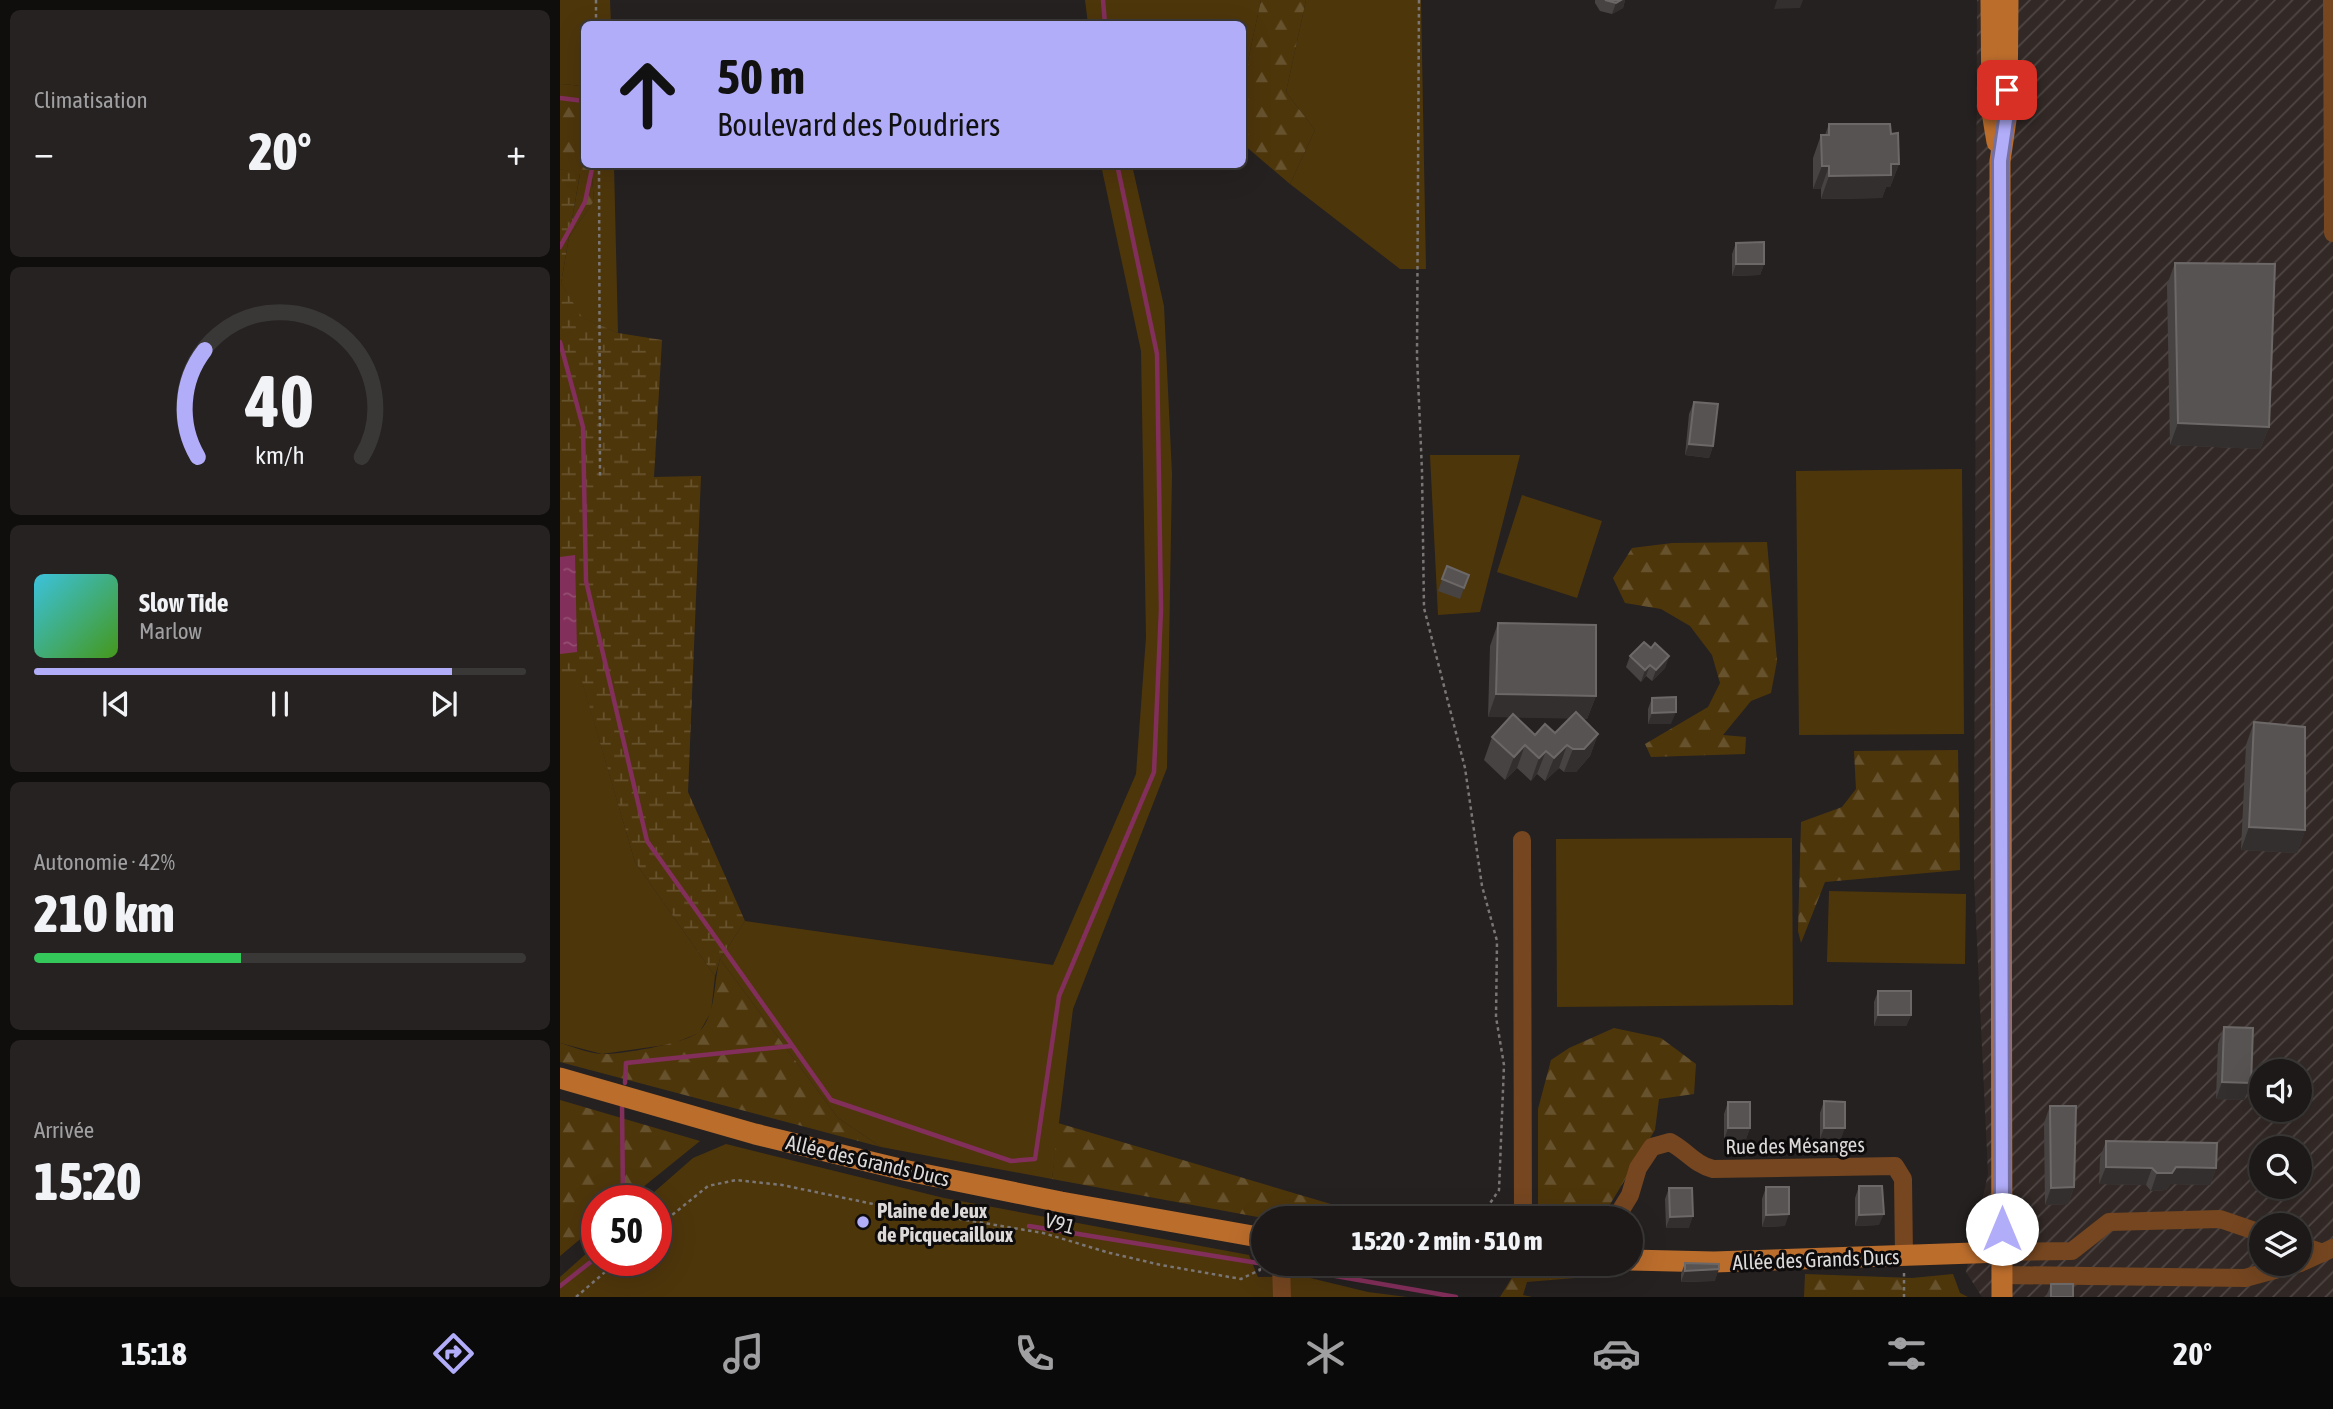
<!DOCTYPE html>
<html lang="fr">
<meta charset="utf-8">
<style>
:root{--surface:#1c1918;--page:#252221;--text:#f1f3f6;--muted:#a0a0a2;--line:#3a3837;--accent:#b2adf9}
body{margin:0;font-family:"Asap Condensed",sans-serif;background:var(--page);color:var(--text);height:100vh;display:flex;flex-direction:column;font-size:26px;white-space:nowrap}
*{box-sizing:border-box;margin:0}
p{font-size:23px;color:var(--muted)}
.icon{flex:none;width:38px;height:38px;fill:none;stroke:currentColor;stroke-width:2;stroke-linecap:round;stroke-linejoin:round}
.map{position:relative;flex:1;overflow:hidden}
.side{display:flex;flex-direction:column;gap:10px;padding:10px;background:#0f0e0d;width:560px}
.side>*{flex:none}
.banner{position:absolute;left:21px;top:21px;width:665px;height:147px;border-radius:10px;box-shadow:0 7px 28px #0002,0 0 0 2px var(--line);background:#b2adf9;color:#111;overflow:hidden}
.buttons{position:absolute;left:1689px;top:1059px;display:grid;gap:14px}
.buttons a{display:grid;place-items:center;width:63px;height:63px;border-radius:50%;background:var(--surface);box-shadow:0 7px 28px #0002,0 0 0 2px var(--line);font-size:35px}
.speed{position:absolute;left:21px;top:1185px;display:flex;gap:14px;font-size:35px;font-weight:700;text-align:center}
.speed>*{display:grid;place-content:center;width:91px;height:91px;border-radius:50%;background:var(--surface);box-shadow:0 7px 28px #0002,0 0 0 2px var(--line);line-height:1}
.speed .limit{border:10px solid #d22;background:#fff;color:#111}
.pin{position:absolute;display:grid;place-items:center;width:60px;height:60px;color:#fff;margin:-30px;border-radius:14px;box-shadow:0 4px 10px #0006}
.me{position:absolute;width:77px;margin:-38px;rotate:0deg;stroke-linejoin:round;filter:drop-shadow(0 0 5px #0008)}
.turn{display:flex;align-items:center;gap:24px;height:147px;padding:0 21px;font-size:32px}
.turn .icon{width:91px;height:91px;stroke-width:2.5}
.turn b{display:block;font-size:49px;line-height:60px}
.big{font-size:52px;font-weight:800;line-height:1.1}
.side .tile{flex:1;display:flex;flex-direction:column;justify-content:center;gap:10px;min-width:0;padding:0 24px;border-radius:10px;background:var(--page)}
.side .dial{align-items:center;gap:0}
.dial svg{height:182px;overflow:visible;fill:none;stroke:var(--line);stroke-width:7;stroke-linecap:round;text-anchor:middle}
.dial text{fill:var(--text);stroke:none}
.song{display:flex;align-items:center;gap:21px}
.cover{width:84px;height:84px;border-radius:10px;background:linear-gradient(135deg,hsl(190 70% 55%),hsl(100 70% 35%))}
.played{height:7px;border-radius:4px;background:linear-gradient(90deg,var(--accent) 85%,var(--line) 85%)}
.keys{display:flex;justify-content:space-around;direction:ltr}
.heat{display:flex;justify-content:space-between;align-items:center;font-size:38px;direction:ltr}
.charge{height:10px;border-radius:5px;background:linear-gradient(90deg,#34c759 42%,var(--line) 0)}
.trip{position:absolute;left:691px;top:1206px;width:392px;height:70px;border-radius:35px;background:var(--surface);box-shadow:0 7px 28px #0002,0 0 0 2px var(--line);font-weight:800;line-height:70px;text-align:center}
.dock{display:flex;height:112px;justify-content:space-around;align-items:center;background:#0b0a0a;color:var(--muted)}
.dock .icon{width:49px;height:49px}
.dock .active{color:var(--accent)}
.dock b{font-size:32px;color:var(--text)}
main{display:flex;flex:1;min-height:0}
.map>svg:first-child{display:block}
</style>
<main>
<section class="side">
<div class="tile"><p>Climatisation</p>
<div class="heat"><a>−</a><b class="big">20°</b><a>+</a></div>
</div>
<div class="tile dial"><svg viewBox="0 0 100 80">
<path d="M14 69A42 42 0 1 1 86 69"/>
<path d="M14 69A42 42 0 0 1 17 22" stroke="#b2adf9"/>
<text x="50" y="56" font-size="32" font-weight="700">40</text>
<text x="50" y="72" font-size="11">km/h</text>
</svg></div>
<div class="tile">
<div class="song"><i class="cover"></i><div><b>Slow Tide</b><p>Marlow</p></div></div>
<div class="played"></div>
<div class="keys"><svg class="icon" aria-label="previous" viewBox="0 0 24 24"><path d="M18 5L8 12l10 7zM5 5v14"/></svg><svg class="icon" aria-label="pause" viewBox="0 0 24 24"><path d="M8 5v14M16 5v14"/></svg><svg class="icon" aria-label="next" viewBox="0 0 24 24"><path d="M6 5l10 7-10 7zM19 5v14"/></svg></div>
</div>
<div class="tile"><p>Autonomie · 42%</p><b class="big">210 km</b><div class="charge"></div></div>
<div class="tile"><p>Arrivée</p><b class="big">15:20</b></div>
</section>
<div class="map">
<svg width="1773" height="1297" viewBox="0 0 1773 1297">
<defs>
<pattern id="industrial-furrows" width="10" height="10" patternUnits="userSpaceOnUse" patternTransform="scale(1.75)"><rect width="10" height="10" fill="#322926"/><path d="M-1 1l2-2M0 10L10 0M9 11l2-2" fill="none" stroke="#4f4745"/></pattern>
<pattern id="forest-firs" width="22" height="20" patternUnits="userSpaceOnUse" patternTransform="scale(1.75)"><rect width="22" height="20" fill="#4e360b"/><path d="M5 1l3.5 6h-7zM16 11l3.5 6h-7z" fill="#67522e"/></pattern>
<pattern id="wetland-marsh" width="20" height="14" patternUnits="userSpaceOnUse" patternTransform="scale(1.75)"><rect width="20" height="14" fill="#4e360b"/><path d="M1 5h8M5 5V1M11 12h8M15 12V8" fill="none" stroke="#67522e"/></pattern>
<pattern id="water-ripples" width="26" height="14" patternUnits="userSpaceOnUse" patternTransform="scale(1.75)"><rect width="26" height="14" fill="#832f5b"/><path d="M2 4q2-2 4 0t4 0M15 11q2-2 4 0t4 0" fill="none" stroke="#944d72"/></pattern>
</defs>
<rect width="100%" height="100%" fill="#252120"/>
<path fill="url(#industrial-furrows)" fill-rule="evenodd" d="M 1417,0 L 1773,0 L 1773,1297 L 1422,1297 L 1406,1272 L 1428,1174 L 1414,878 ZM 1701,1071 L 1740,1071 L 1740,1110 L 1701,1110 ZM 1701,1148 L 1740,1148 L 1740,1186 L 1701,1186 ZM 1701,1225 L 1740,1225 L 1740,1264 L 1701,1264 Z"/>
<g fill="#4e360b">
<polygon points="0,0 50,0 51,24 24,24 24,86 0,84"/>
<polygon points="525,0 701,0 683,84 682,24 528,24"/>
<polygon points="746,0 861,0 866,269 840,269 730,184 755,130 726,92"/>
<polygon points="31,165 54,165 58,333 21,317 1,283 9,237 34,201"/>
<polygon points="541,165 572,165 604,306 612,474 607,768 513,1009 492,1179 321,1147 278,1118 160,959 185,921 493,965 576,774 586,637 581,351"/>
<polygon points="870,455 960,455 920,612 878,615"/>
<polygon points="1402,469 1404,734 1239,735 1236,471"/>
<polygon points="962,495 1042,521 1017,598 937,572"/>
<polygon points="21,677 75,862 155,976 151,1012 139,1033 112,1044 42,1054 0,1043 0,678"/>
<polygon points="1232,838 1233,1005 997,1007 996,839"/>
<polygon points="1269,891 1406,894 1405,964 1267,962"/>
<polygon points="166,1144 384,1198 689,1255 698,1277 742,1276 808,1292 847,1297 0,1297 0,1277 37,1244 37,1260 96,1260 96,1200 85,1200 133,1158"/>
</g>
<g fill="url(#forest-firs)">
<polygon points="701,0 746,0 726,92 755,130 730,184 683,144 683,84"/>
<polygon points="0,84 24,86 24,164 31,165 34,201 9,237 20,174 0,169"/>
<polygon points="1207,542 1217,661 1211,693 1191,701 1163,735 1186,737 1185,754 1091,757 1085,744 1148,707 1160,683 1152,655 1130,626 1101,609 1065,603 1053,578 1072,548 1112,543"/>
<polygon points="1398,750 1400,870 1265,882 1241,943 1238,931 1241,822 1282,807 1296,789 1294,751"/>
<path d="M 160,959 L 278,1118 L 321,1147 L 0,1062 L 0,1043 C 13,1047 28,1053 42,1054 C 59,1055 130,1043 140,1031 C 157,1012 153,982 160,959 Z"/>
<polygon points="1054,1028 1101,1038 1136,1064 1134,1094 1099,1099 1095,1130 1049,1206 978,1207 978,1109 991,1060 1009,1048"/>
<polygon points="0,1100 140,1141 67,1200 37,1200 37,1225 0,1256"/>
<polygon points="498,1123 801,1213 792,1218 703,1218 492,1179"/>
<polygon points="956,1271 1017,1271 1015,1278 967,1282 963,1295 972,1297 940,1297"/>
<polygon points="1245,1274 1352,1278 1393,1274 1400,1293 1408,1297 1244,1297"/>
</g>
<polygon fill="url(#wetland-marsh)" points="0,169 20,173 1,283 22,317 58,333 102,340 94,477 141,476 128,792 185,921 160,959 155,976 75,862 21,678 0,678"/>
<polygon fill="url(#water-ripples)" points="15,555 17,652 0,654 0,557"/>
<g fill="none" stroke-linecap="round" stroke-linejoin="round">
<g stroke="#832f5b" stroke-width="4.5">
<polyline points="543,0 545,24"/>
<polyline points="0,98 24,101"/>
<polyline points="0,247 25,202 33,164"/>
<polyline points="0,342 23,427 26,581 87,841 271,1100 451,1161 475,1159 499,996 594,772 601,609 597,354 557,164"/>
<polyline points="65,1083 66,1063 231,1046"/>
<polyline points="62,1104 63,1200"/>
<polyline points="469,1226 704,1264"/>
<polyline points="741,1270 896,1297"/>
<polyline points="0,1286 37,1257"/>
</g>
<g stroke="#7a7675" stroke-width="2.5" stroke-dasharray="3.5 3.5" stroke-linecap="butt">
<polyline points="36,0 36,24"/>
<polyline points="859,0 857,356 862,471 864,608 905,768 922,886 937,941 936,1017 944,1065 939,1190 922,1215 917,1218"/>
<polyline points="39,164 40,476"/>
<polyline points="96,1228 148,1186 176,1180 222,1185 323,1206 483,1233 550,1253 601,1265 681,1279 700,1270 697,1256"/>
<polyline points="1344,1273 1344,1297"/>
<polyline points="16,1297 59,1260"/>
</g>
<g stroke="#754620" stroke-width="18">
<polyline points="1772,0 1773,233"/>
<polyline points="962,840 963,1218"/>
<path d="M 1056,1218 L 1070,1195 L 1078,1168 L 1092,1147 L 1110,1142 C 1127,1151 1134,1164 1153,1169 L 1335,1166 L 1343,1179 L 1344,1256"/>
<polyline points="1740,1245 1763,1253"/>
<polyline points="1442,1252 1512,1251 1549,1222 1660,1219 1701,1233"/>
<polyline points="1740,1263 1773,1248"/>
<polyline points="721,1264 722,1297"/>
<polyline points="1442,1275 1685,1278 1737,1264"/>
</g>
<g stroke="#bb6d2c" stroke-width="21">
<polyline points="1431,0 1432,112 1437,142"/>
<polyline points="0,1078 195,1134 348,1171 501,1202 704,1238"/>
<polyline points="1071,1260 1154,1262 1442,1252"/>
<polyline points="1442,1297 1440,161 1447,113 1448,0"/>
</g>
</g>
<g fill="#484343" fill-rule="evenodd">
<polygon points="1035,0 1065,0 1063,8 1052,14 1040,11 1035,3"/>
<polygon points="1269,124 1331,134 1339,164 1330,187 1326,187 1322,198 1261,199 1261,189 1253,189 1253,158 1261,135 1265,135"/>
<polygon points="1176,243 1204,264 1200,275 1172,276 1172,254"/>
<polygon points="1615,263 1709,427 1700,449 1610,445 1607,285"/>
<polygon points="1134,402 1153,446 1149,458 1125,455 1129,414"/>
<polygon points="887,566 909,575 900,599 878,591"/>
<path d="M 938,623 L 1036,696 L 1027,719 L 1023,719 L 1038,734 L 1030,756 L 1016,772 L 1004,772 L 999,768 L 985,781 L 977,774 L 971,781 L 957,768 L 945,780 L 924,760 L 932,737 L 951,717 L 928,717 L 930,646 ZM 956,717 L 1009,718 L 995,733 L 975,735 Z"/>
<polygon points="1091,648 1109,656 1105,668 1092,681 1086,676 1081,682 1066,667 1070,656"/>
<polygon points="1092,698 1111,724 1088,724 1088,709"/>
<polygon points="1694,722 1745,830 1737,853 1681,850 1686,745"/>
<polygon points="1318,991 1351,1015 1346,1026 1314,1026 1314,1002"/>
<polygon points="1664,1027 1691,1083 1684,1100 1656,1099 1658,1044"/>
<polygon points="1264,1101 1281,1139 1260,1139 1260,1113"/>
<polygon points="1168,1102 1190,1128 1186,1139 1164,1140 1164,1114"/>
<polygon points="1490,1106 1514,1187 1508,1204 1485,1205 1484,1123"/>
<polygon points="1546,1141 1656,1168 1650,1185 1610,1184 1606,1190 1591,1191 1586,1185 1539,1184 1540,1158"/>
<polygon points="1299,1186 1319,1225 1295,1226 1295,1198"/>
<polygon points="1206,1187 1225,1226 1202,1227 1202,1199"/>
<polygon points="1109,1188 1129,1228 1106,1228 1105,1199"/>
<polygon points="1125,1263 1155,1281 1121,1282 1121,1274"/>
<polygon points="1491,1284 1513,1297 1486,1297"/>
</g>
<g fill="#332f2e">
<polygon points="1061,0 1065,0 1063,8 1052,14 1056,3"/>
<polygon points="1217,0 1243,0 1240,8 1214,9"/>
<polygon points="1331,164 1339,164 1330,187 1326,187 1322,198 1261,199 1269,176"/>
<polygon points="1262,166 1269,166 1261,189 1253,189"/>
<polygon points="1176,264 1204,264 1200,275 1172,276"/>
<polygon points="1618,423 1709,427 1700,449 1610,445"/>
<polygon points="1129,444 1153,446 1149,458 1125,455"/>
<polygon points="1109,656 1105,668 1092,681 1096,670"/>
<polygon points="1090,665 1086,676 1081,682 1085,670"/>
<polygon points="936,694 1036,696 1027,719 928,717"/>
<polygon points="1116,712 1111,724 1088,724 1092,713"/>
<polygon points="1038,734 1030,756 1016,772 1004,772 1013,749"/>
<polygon points="965,745 957,768 945,780 954,757"/>
<polygon points="1007,745 999,768 985,781 994,758"/>
<polygon points="986,751 977,774 971,781 979,758"/>
<polygon points="1689,827 1745,830 1737,853 1681,850"/>
<polygon points="1318,1015 1351,1015 1346,1026 1314,1026"/>
<polygon points="1662,1082 1691,1083 1684,1100 1656,1099"/>
<polygon points="1168,1128 1190,1128 1186,1139 1164,1140"/>
<polygon points="1264,1128 1285,1128 1281,1139 1260,1139"/>
<polygon points="1546,1167 1592,1168 1586,1185 1539,1184"/>
<polygon points="1616,1167 1656,1168 1650,1185 1610,1184 1606,1190 1591,1191 1597,1173"/>
<polygon points="1514,1187 1508,1204 1485,1205 1491,1188"/>
<polygon points="1229,1214 1225,1226 1202,1227 1206,1215"/>
<polygon points="1324,1214 1319,1225 1295,1226 1299,1215"/>
<polygon points="1133,1216 1129,1228 1106,1228 1110,1217"/>
<polygon points="1159,1269 1155,1281 1121,1282 1125,1271"/>
</g>
<g fill="#585353" stroke="#6d6868" stroke-width="2">
<polygon points="1045,0 1061,0 1056,3"/>
<polygon points="1269,124 1330,124 1331,134 1338,133 1339,164 1331,164 1331,175 1269,176 1269,166 1262,166 1261,135 1269,135"/>
<polygon points="1204,242 1204,264 1176,264 1176,243"/>
<polygon points="1615,263 1715,264 1709,427 1618,423"/>
<polygon points="1134,402 1158,404 1153,446 1129,444"/>
<polygon points="887,566 909,575 904,588 882,579"/>
<polygon points="938,623 1036,625 1036,696 936,694"/>
<polygon points="1084,642 1091,648 1095,643 1109,656 1096,670 1090,665 1085,670 1070,656"/>
<polygon points="1116,697 1116,712 1092,713 1092,698"/>
<polygon points="1016,712 1038,734 1024,749 1013,749 1007,745 994,758 986,751 979,758 965,745 954,757 932,737 953,714 975,735 985,724 995,733"/>
<polygon points="1694,722 1745,727 1745,830 1689,827"/>
<rect x="1318" y="991" width="33" height="24"/>
<polygon points="1664,1027 1693,1028 1691,1083 1662,1082"/>
<polygon points="1264,1101 1285,1102 1285,1128 1264,1128"/>
<rect x="1168" y="1102" width="22" height="26"/>
<polygon points="1490,1106 1516,1106 1514,1187 1491,1188"/>
<polygon points="1546,1141 1657,1143 1656,1168 1616,1167 1612,1173 1597,1173 1592,1168 1546,1167"/>
<polygon points="1299,1186 1322,1186 1324,1214 1299,1215"/>
<polygon points="1206,1187 1229,1187 1229,1214 1206,1215"/>
<polygon points="1109,1188 1132,1188 1133,1216 1110,1217"/>
<polygon points="1125,1263 1159,1264 1159,1269 1125,1271"/>
<rect x="1491" y="1284" width="22" height="13"/>
</g>
<g fill="none" stroke-linecap="round" stroke-linejoin="round">
<defs>
<polyline id="route" points="1442,1229 1440,161 1447,113 1447,90"/>
</defs>
<use href="#route" stroke="#7470a2" stroke-width="18"/>
<use href="#route" stroke="#b2adf9" stroke-width="12"/>
</g>
<circle fill="#b2adf9" stroke="#0d0b0b" stroke-width="2.5" cx="303" cy="1222" r="7"/>
<g text-anchor="middle" dominant-baseline="central" stroke-width="6" stroke-linejoin="round" paint-order="stroke">
<g font-size="21" fill="#dcd9d8" stroke="#0d0b0b">
<text transform="translate(1235 1145) rotate(-1)">Rue des Mésanges</text>
<text transform="translate(308 1160) rotate(13)">Allée des Grands Ducs</text>
<text transform="translate(500 1223) rotate(15)">V91</text>
<text transform="translate(1256 1259) rotate(-2)">Allée des Grands Ducs</text>
</g>
<g font-size="21" font-weight="bold" fill="#dcd9d8" stroke="#0d0b0b" text-anchor="start">
<text x="317" y="1210">Plaine de Jeux<tspan x="317" dy="24">de Picquecailloux</tspan></text>
</g>
</g>
</svg>
<div class="buttons">
<a><svg class="icon" aria-label="sound" viewBox="0 0 24 24"><path d="M4 9h4l5-4v14l-5-4H4zM17 9q2 3 0 6"/></svg></a>
<a><svg class="icon" aria-label="search" viewBox="0 0 24 24"><circle cx="10" cy="10" r="6"/><path d="M15 15l6 6"/></svg></a>
<a><svg class="icon" aria-label="layers" viewBox="0 0 24 24"><path d="M12 4l9 5-9 5-9-5zM3 14l9 5 9-5"/></svg></a>
</div>
<div class="speed"><div class="limit">50</div></div>
<div class="pin" style="left:1447px;top:90px;background:#d93025"><svg class="icon" aria-label="arrive" viewBox="0 0 24 24"><path d="M6 21V4h12l-3 4 3 4H6"/></svg></div>
<svg class="me" style="left:1442px;top:1229px" viewBox="-20 -20 40 40"><circle r="19" fill="#fff"/><path d="M0-13L10 11 0 6-10 11z" fill="#b2adf9"/></svg>
<div class="trip">15:20 · 2 min · 510 m</div>
<div class="banner">
<div class="turn"><svg class="icon" aria-label="ahead" viewBox="0 0 24 24"><path d="M12 20V5M6 11l6-6 6 6"/></svg><div><b>50 m</b>Boulevard des Poudriers</div></div>
</div>
</div>
</main>
<nav class="dock">
<b>15:18</b>
<svg class="icon active" aria-label="directions" viewBox="0 0 24 24"><path d="M12 3l9 9-9 9-9-9zM9 14v-3h6M13 9l2 2-2 2"/></svg>
<svg class="icon" aria-label="music" viewBox="0 0 24 24"><path d="M9 18V5l10-2v13"/><circle cx="6" cy="18" r="3"/><circle cx="16" cy="16" r="3"/></svg>
<svg class="icon" aria-label="phone" viewBox="0 0 24 24"><path d="M5 4h4l2 5-3 2q2 4 5 5l2-3 5 2v4C11 20 4 13 5 4z"/></svg>
<svg class="icon" aria-label="climate" viewBox="0 0 24 24"><path d="M12 3v18M4 7l16 10M4 17L20 7"/></svg>
<svg class="icon" aria-label="car" viewBox="0 0 24 24"><path d="M5 17H2v-5l4-1 3-4h7l3 4 3 1v5h-3M9 17h6M6 11h13"/><circle cx="7" cy="17" r="2"/><circle cx="17" cy="17" r="2"/></svg>
<svg class="icon" aria-label="filters" viewBox="0 0 24 24"><path d="M4 7h16M4 17h16"/><circle cx="9" cy="7" r="2"/><circle cx="15" cy="17" r="2"/></svg>
<b>20°</b>
</nav>
